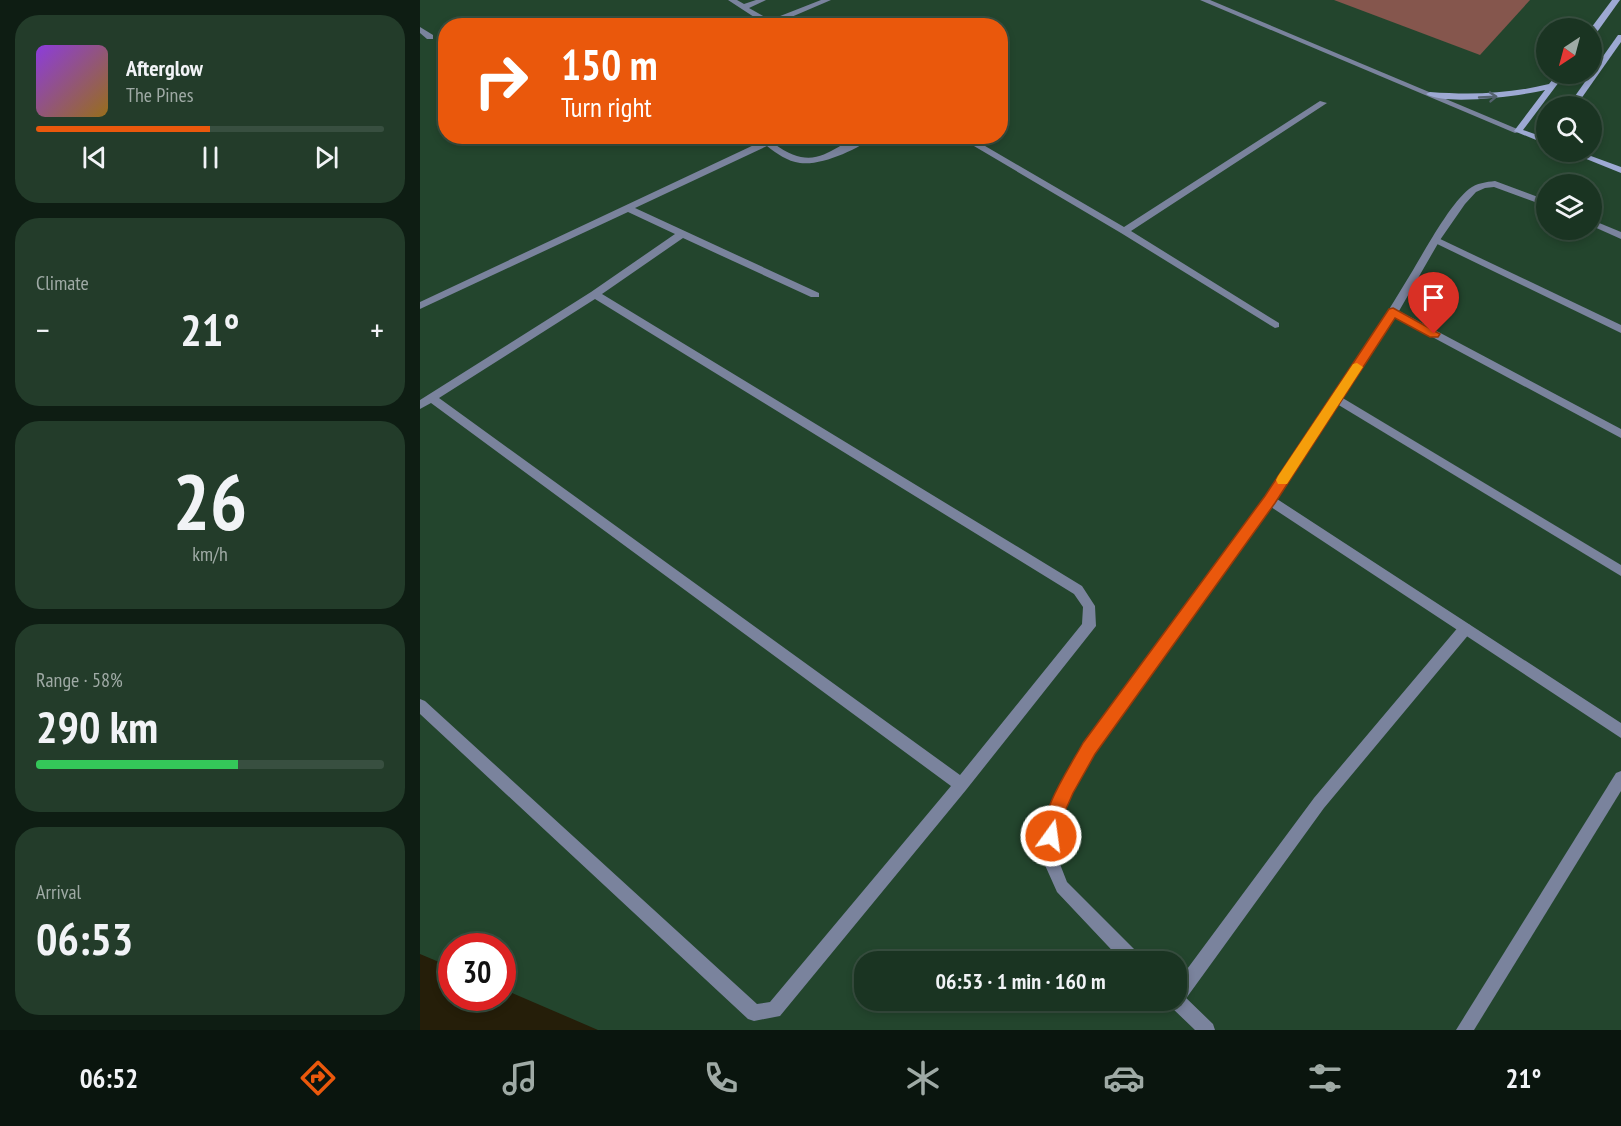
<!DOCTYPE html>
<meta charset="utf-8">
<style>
:root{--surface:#1a3422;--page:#233c2a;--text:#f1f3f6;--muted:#9faaa5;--line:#384f40;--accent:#ea580c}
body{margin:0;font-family:"PT Sans Narrow",sans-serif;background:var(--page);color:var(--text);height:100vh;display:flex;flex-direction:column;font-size:22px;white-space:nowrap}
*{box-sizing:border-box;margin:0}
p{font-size:20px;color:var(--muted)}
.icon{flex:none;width:33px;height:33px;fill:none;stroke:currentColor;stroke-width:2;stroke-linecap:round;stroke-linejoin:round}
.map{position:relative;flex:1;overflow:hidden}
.side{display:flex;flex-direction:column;gap:15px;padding:15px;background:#0e1d13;width:420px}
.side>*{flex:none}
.banner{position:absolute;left:18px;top:18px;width:570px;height:126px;border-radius:24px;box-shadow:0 3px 9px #0003,0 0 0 2px var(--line);background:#ea580c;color:#fff;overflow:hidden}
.needle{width:39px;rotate:216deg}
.controls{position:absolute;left:1116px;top:18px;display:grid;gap:12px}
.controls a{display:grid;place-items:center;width:66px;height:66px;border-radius:50%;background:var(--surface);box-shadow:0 3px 9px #0003,0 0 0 2px var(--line);font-size:30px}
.speed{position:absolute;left:18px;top:933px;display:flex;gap:12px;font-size:30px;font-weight:700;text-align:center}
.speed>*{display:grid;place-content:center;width:78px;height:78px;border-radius:50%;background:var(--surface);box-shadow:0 3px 9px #0003,0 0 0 2px var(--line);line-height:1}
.speed .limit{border:9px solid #d22;background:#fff;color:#111}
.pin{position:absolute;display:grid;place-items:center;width:51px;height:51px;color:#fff;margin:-62px -26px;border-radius:50% 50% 50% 0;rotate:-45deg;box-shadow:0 0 6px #0007}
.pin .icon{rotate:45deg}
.me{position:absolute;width:66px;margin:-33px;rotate:14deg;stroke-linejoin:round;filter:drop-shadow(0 0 4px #0008)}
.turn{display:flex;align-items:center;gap:21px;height:126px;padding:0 24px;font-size:27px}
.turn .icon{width:78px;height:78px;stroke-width:2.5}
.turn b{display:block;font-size:42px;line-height:51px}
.big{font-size:45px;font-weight:700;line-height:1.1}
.side .widget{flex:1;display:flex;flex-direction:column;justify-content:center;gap:9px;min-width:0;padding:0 21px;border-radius:24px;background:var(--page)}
.side .dial{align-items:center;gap:0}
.dial b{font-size:78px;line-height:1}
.song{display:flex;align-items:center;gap:18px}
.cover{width:72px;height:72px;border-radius:9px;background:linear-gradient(135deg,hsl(270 70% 55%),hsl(40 70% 35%))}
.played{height:6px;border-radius:3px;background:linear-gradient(90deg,var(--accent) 50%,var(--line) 50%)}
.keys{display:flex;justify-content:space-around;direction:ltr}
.heat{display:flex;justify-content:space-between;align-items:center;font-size:33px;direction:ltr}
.charge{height:9px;border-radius:4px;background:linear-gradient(90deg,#34c759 58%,var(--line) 0)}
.trip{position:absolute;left:434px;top:951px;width:333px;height:60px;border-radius:24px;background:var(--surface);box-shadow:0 3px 9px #0003,0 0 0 2px var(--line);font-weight:700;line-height:60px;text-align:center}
.dock{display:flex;height:96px;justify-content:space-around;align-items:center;background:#0a150e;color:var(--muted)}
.dock .icon{width:42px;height:42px}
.dock .on{color:var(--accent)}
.dock b{font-size:27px;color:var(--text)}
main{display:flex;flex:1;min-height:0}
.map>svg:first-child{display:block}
</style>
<main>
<section class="side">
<div class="widget">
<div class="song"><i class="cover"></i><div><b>Afterglow</b><p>The Pines</p></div></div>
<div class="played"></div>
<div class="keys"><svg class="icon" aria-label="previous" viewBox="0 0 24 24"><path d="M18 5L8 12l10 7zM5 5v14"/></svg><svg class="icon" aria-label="pause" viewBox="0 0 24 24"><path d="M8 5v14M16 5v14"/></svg><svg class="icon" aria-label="next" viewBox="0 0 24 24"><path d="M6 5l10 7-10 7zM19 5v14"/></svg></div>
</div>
<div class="widget"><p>Climate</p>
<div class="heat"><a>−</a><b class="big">21°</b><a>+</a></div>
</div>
<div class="widget dial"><b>26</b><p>km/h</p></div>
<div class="widget"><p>Range · 58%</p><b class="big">290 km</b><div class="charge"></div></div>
<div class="widget"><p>Arrival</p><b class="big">06:53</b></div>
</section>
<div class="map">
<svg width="1201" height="1030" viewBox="0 0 1201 1030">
<rect width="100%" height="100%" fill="#23452d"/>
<polygon fill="#85564d" points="914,0 1110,0 1060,55"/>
<polygon fill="#251e09" points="0,954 31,967 32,998 82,998 83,989 178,1030 0,1030"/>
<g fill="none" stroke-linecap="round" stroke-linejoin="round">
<g fill="#7a839d" fill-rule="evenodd">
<polygon points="308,0 317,0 324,4 336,0 346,0 329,8 350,20 401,0 411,0 355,24 357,26 348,26"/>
<polygon points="780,0 790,0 1102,131 1095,133"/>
<polygon points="0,27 13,35 13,39 7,39 0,33"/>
<polygon points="900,101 907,103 711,231 859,323 859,327 855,328 701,233 537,136 548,136 704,227"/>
<path d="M 353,136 L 365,136 L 353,143 C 403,180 411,136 455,136 C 438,149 402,166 380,163 C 367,161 357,154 347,146 L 215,208 L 399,293 L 399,297 L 391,297 L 263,238 L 182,294 L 662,586 L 675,606 L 676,626 L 546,790 L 360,1016 L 334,1021 L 328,1019 L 0,714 L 0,699 L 5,701 L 337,1004 L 350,1002 L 531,786 L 11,403 L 0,409 L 0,400 L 171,292 L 255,234 L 208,212 L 0,309 L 0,302 ZM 175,299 L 654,594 L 663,607 L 662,624 L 540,775 L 19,398 Z"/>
<polygon points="1016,237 1201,325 1201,333 1013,242 1011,240"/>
<polygon points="916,394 1201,565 1201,576 912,401 911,398"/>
<polygon points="1045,623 1050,625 1052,629 1050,633 904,808 762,1004 756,1006 750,1004 749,1000 756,1000 756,984 894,798 1040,625"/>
</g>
<g fill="#7a839d" fill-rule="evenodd">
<path d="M 1075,181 L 1126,200 L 1126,206 L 1074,187 L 1065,188 L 1056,192 L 1045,204 L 1020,240 L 979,311 L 1201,429 L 1201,438 L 975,317 L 857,499 L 1201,723 L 1201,738 L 851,507 L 674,754 L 652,793 L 641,818 L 636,854 L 647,882 L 721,956 L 723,962 L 703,962 L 637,892 L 620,854 L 627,818 L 642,783 L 664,744 C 777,591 892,438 990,275 C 1004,252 1029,205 1049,189 C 1057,183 1066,182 1075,181 Z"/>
<polygon points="1172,220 1201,232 1201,239 1172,226"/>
<polygon points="1201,771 1201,791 1054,1030 1036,1030 1196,773"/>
<polygon points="756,992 762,994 793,1024 795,1030 775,1030 750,1006 748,1000 756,1000"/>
</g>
<g fill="#9da9d3" fill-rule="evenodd">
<polygon points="1192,0 1200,0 1175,35 1172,35 1171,28"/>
<polygon points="1198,35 1201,35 1201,42 1156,106 1148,106"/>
<path d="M 1137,74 L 1145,74 L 1103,130 L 1126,138 L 1126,144 L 1094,131 L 1125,90 C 1101,96 1025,106 1006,94 L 1010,92 C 1051,95 1089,94 1129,84 Z"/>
<polygon points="1149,152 1160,152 1201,167 1201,173"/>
</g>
</g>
<defs><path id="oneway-shaft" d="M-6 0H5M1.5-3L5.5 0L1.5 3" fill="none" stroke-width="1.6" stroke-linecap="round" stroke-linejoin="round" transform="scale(1.5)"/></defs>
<use stroke="#54626e" href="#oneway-shaft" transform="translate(1068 97) rotate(-3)"/>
<path fill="#ea580c" stroke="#983908" stroke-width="1.5" d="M 973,308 L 1020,334 L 1018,337 L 1010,337 L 975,318 L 855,503 L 675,754 L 653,793 L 642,818 L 637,842 L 631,845 L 625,842 C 615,818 651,765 663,743 L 845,496 L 969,309 Z"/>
<polygon fill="#f59e0b" points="937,363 943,367 867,484 858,484 856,480 858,476 933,364"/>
</svg>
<div class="controls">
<a><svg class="needle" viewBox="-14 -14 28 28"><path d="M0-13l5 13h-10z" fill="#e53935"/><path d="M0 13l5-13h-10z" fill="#9faaa5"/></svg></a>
<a><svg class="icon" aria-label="search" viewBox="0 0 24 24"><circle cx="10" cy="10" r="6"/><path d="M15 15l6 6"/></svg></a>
<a><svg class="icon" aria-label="layers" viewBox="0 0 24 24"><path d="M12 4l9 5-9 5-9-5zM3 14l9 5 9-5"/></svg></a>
</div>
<div class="speed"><div class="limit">30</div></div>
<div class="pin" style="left:1014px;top:334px;background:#d93025"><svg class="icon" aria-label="arrive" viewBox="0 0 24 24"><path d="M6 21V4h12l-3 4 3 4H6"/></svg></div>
<svg class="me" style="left:631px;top:836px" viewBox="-20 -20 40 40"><circle r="17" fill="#ea580c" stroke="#fff" stroke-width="3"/><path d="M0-11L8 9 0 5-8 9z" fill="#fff"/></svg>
<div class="trip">06:53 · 1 min · 160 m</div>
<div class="banner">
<div class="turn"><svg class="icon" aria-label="right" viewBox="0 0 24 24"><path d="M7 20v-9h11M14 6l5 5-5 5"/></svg><div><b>150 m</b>Turn right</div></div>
</div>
</div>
</main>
<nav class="dock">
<b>06:52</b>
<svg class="icon on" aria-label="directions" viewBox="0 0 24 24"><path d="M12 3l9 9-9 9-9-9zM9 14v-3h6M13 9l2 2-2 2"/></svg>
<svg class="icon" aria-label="music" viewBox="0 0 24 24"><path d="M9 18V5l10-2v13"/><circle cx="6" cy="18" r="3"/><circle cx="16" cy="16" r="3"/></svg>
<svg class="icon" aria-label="phone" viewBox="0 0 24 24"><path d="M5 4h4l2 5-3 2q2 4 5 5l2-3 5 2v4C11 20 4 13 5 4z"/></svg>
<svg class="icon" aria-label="climate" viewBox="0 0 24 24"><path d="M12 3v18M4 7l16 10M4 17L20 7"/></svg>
<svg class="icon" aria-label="car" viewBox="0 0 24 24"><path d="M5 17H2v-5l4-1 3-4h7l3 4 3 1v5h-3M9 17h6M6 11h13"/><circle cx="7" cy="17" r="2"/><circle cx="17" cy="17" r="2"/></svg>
<svg class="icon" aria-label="filters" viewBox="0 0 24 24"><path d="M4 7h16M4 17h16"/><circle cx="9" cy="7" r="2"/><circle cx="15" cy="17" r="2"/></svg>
<b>21°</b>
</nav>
